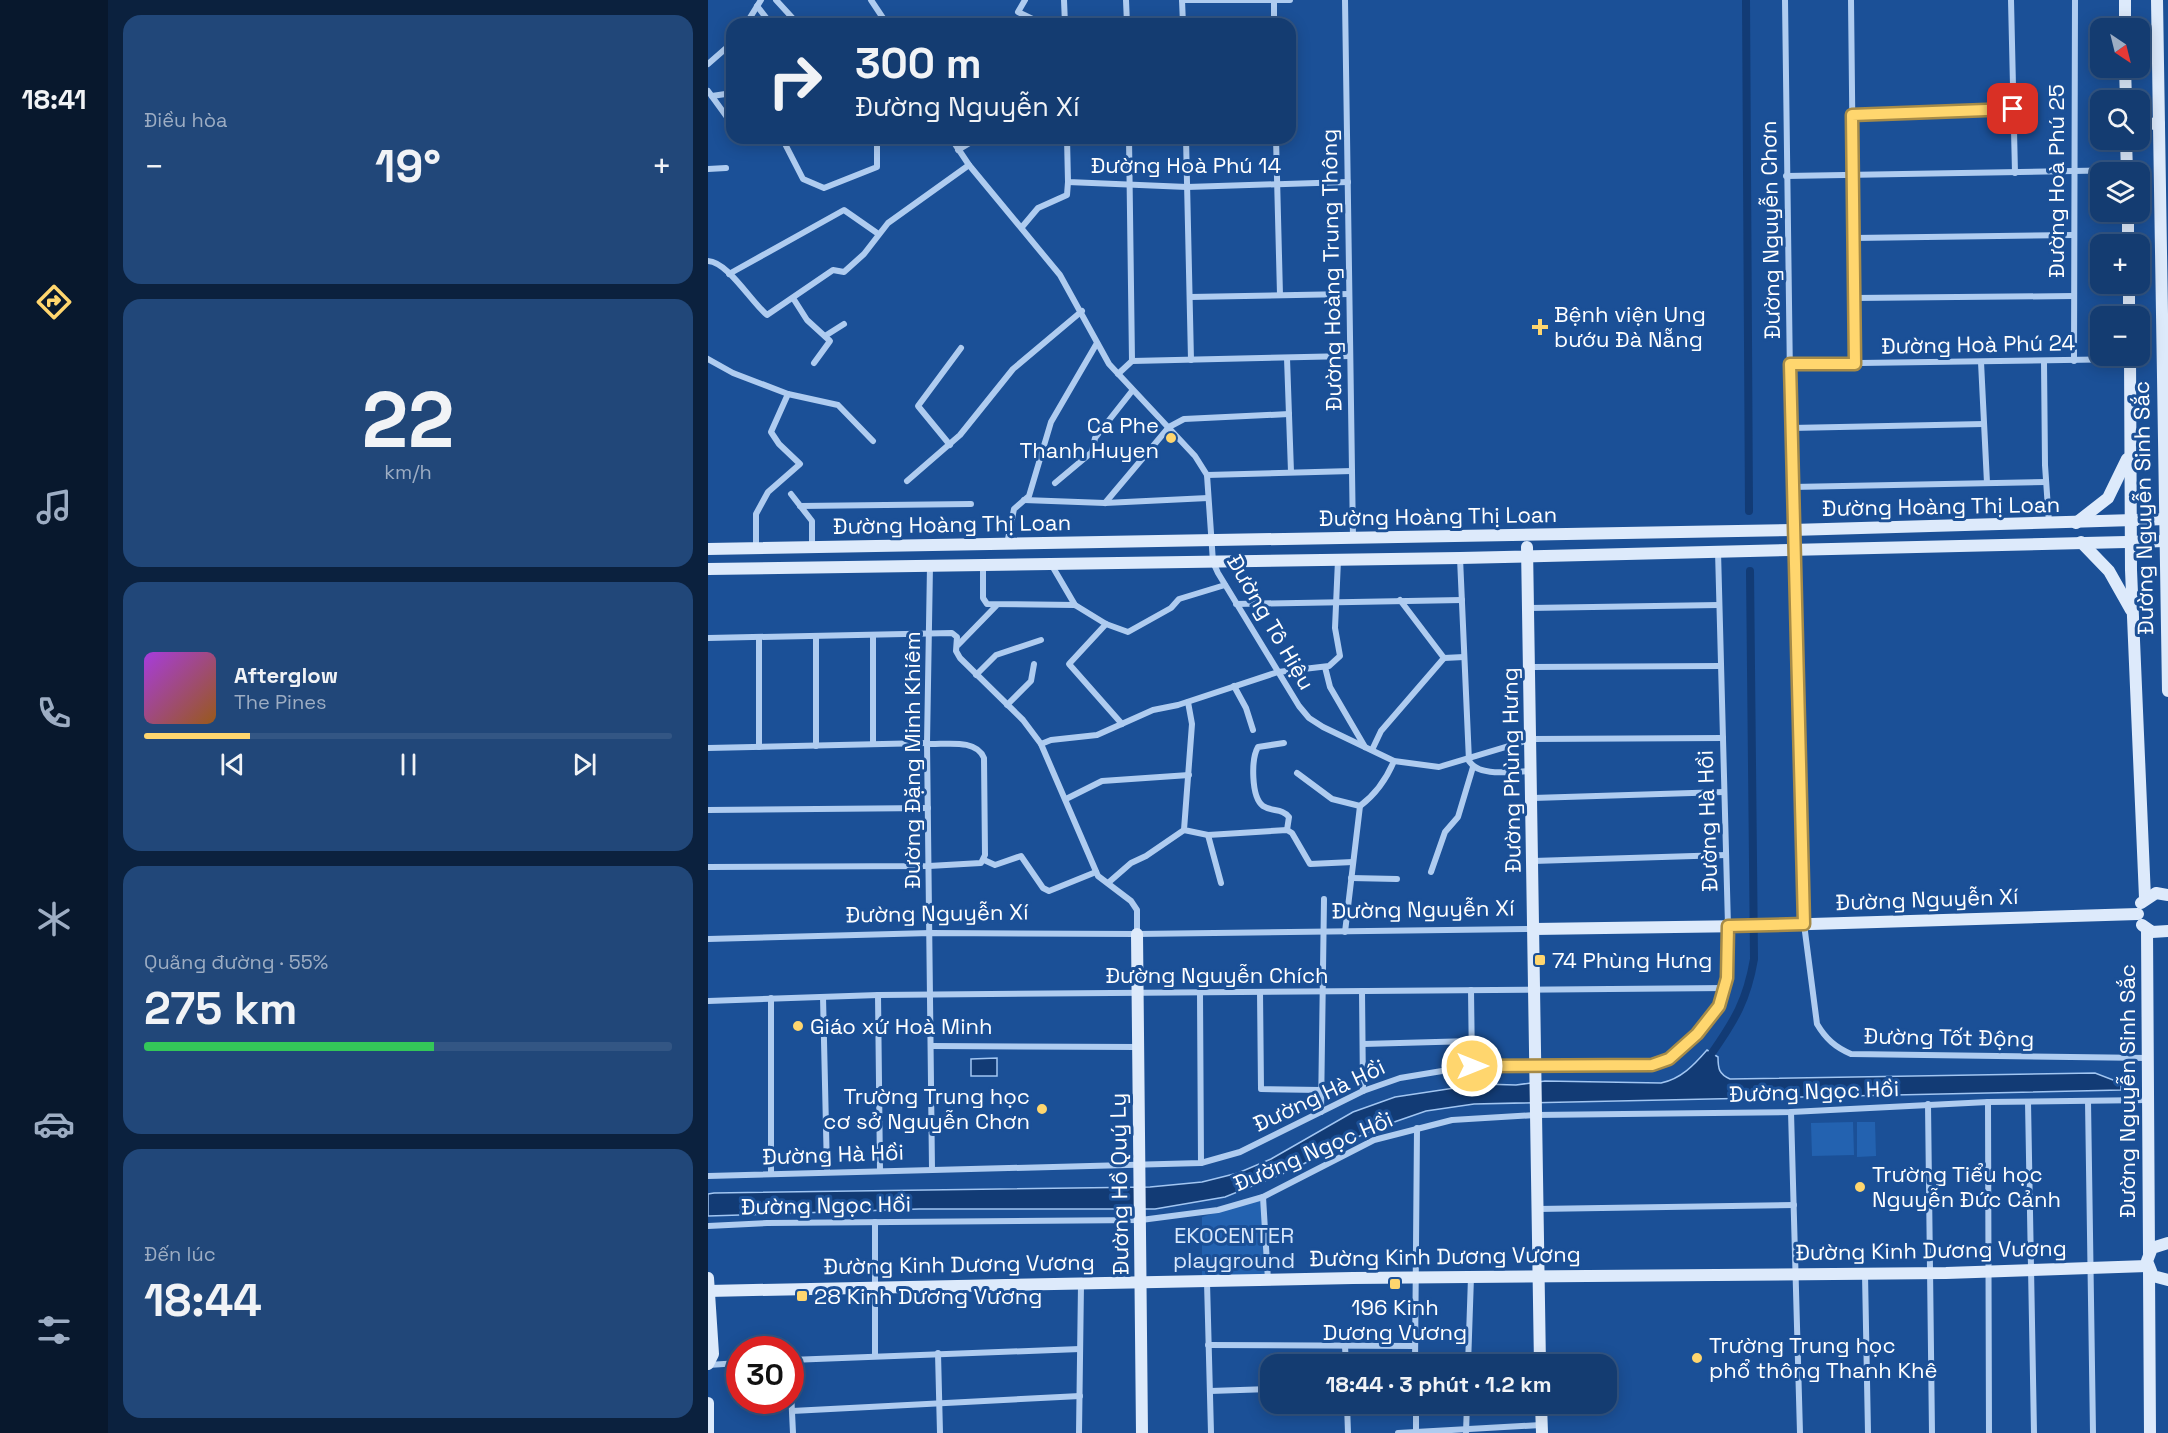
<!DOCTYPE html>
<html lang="vi">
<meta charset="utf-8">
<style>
:root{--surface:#143c71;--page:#214779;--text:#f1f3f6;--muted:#9dadc3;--line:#335684;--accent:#ffd66e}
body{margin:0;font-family:"Space Grotesk",sans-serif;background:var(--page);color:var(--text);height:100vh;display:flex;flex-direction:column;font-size:22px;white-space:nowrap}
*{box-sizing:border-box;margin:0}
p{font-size:20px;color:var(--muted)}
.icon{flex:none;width:33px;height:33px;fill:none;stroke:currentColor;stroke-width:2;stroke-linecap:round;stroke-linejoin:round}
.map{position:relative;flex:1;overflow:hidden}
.side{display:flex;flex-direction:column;gap:15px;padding:15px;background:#0b213e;width:600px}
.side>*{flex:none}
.guide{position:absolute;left:18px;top:18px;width:570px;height:126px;border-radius:18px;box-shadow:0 3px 15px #0003,0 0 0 2px var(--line);background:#143c71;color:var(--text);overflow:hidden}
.needle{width:39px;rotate:145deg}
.fabs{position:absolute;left:1382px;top:18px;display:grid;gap:12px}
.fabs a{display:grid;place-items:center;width:60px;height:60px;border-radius:12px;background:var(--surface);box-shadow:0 3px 15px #0003,0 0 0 2px var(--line);font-size:30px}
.speed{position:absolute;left:18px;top:1336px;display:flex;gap:12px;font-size:30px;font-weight:700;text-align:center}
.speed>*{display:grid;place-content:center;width:78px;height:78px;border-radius:50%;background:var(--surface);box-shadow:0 3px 15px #0003,0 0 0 2px var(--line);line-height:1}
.speed .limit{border:9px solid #d22;background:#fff;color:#111}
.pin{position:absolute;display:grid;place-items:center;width:51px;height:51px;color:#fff;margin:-26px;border-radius:12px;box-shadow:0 3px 9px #0006}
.me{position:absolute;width:66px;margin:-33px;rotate:90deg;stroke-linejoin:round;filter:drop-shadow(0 0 4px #0008)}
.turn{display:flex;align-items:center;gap:21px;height:126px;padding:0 30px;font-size:27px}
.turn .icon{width:78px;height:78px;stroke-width:2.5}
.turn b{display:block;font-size:42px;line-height:51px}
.big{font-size:45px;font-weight:700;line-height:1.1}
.side .card{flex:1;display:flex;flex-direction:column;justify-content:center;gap:9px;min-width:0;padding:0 21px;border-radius:18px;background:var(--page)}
.side .dial{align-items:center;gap:0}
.dial b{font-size:78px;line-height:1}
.song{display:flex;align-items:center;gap:18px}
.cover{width:72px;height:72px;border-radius:9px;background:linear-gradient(135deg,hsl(280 70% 55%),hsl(30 70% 35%))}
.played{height:6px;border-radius:3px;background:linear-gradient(90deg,var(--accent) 20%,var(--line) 20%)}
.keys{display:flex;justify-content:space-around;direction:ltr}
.heat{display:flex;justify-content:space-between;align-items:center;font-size:33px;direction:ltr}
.charge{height:9px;border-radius:4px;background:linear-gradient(90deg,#34c759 55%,var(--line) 0)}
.trip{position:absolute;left:552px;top:1354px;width:357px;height:60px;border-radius:18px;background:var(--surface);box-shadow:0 3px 15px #0003,0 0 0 2px var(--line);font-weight:700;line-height:60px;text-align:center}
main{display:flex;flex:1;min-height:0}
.dock{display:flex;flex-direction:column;width:108px;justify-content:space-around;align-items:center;background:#08182d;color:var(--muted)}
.dock .icon{width:42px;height:42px}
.dock .current{color:var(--accent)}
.dock b{font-size:27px;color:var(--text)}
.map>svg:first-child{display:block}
</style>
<main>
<nav class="dock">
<b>18:41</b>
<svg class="icon current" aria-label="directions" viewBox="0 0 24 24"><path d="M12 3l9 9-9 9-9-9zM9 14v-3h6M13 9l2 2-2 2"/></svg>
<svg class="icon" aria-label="music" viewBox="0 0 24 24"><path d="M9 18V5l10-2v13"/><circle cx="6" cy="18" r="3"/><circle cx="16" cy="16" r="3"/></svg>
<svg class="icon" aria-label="phone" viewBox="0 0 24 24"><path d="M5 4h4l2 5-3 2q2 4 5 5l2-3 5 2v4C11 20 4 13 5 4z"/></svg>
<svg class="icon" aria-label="climate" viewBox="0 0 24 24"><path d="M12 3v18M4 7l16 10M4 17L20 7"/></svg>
<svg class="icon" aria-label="car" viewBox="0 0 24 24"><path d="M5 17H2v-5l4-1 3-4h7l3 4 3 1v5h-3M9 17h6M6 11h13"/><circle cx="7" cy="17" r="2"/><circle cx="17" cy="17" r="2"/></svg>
<svg class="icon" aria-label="filters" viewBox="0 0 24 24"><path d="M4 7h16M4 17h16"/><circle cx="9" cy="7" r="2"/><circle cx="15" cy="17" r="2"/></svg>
</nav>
<section class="side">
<div class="card"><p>Điều hòa</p>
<div class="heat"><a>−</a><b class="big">19°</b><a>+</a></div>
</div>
<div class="card dial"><b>22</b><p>km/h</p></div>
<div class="card">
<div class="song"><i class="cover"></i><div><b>Afterglow</b><p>The Pines</p></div></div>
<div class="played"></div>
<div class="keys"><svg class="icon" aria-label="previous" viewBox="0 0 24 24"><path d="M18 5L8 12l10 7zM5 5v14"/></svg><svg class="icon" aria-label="pause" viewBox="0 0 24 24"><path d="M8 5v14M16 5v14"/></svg><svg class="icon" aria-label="next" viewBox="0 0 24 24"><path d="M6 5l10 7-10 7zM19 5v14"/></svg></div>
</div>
<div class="card"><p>Quãng đường · 55%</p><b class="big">275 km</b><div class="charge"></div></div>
<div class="card"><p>Đến lúc</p><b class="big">18:44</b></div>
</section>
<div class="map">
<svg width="1460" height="1433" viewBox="0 0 1460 1433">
<rect width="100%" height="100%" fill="#1b5097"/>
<g fill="#2362b0">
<polygon points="1145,1122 1146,1155 1104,1156 1103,1123"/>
<polygon points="1149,1122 1167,1122 1168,1156 1149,1157"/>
<polygon points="555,1197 560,1280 494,1279 494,1217"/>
</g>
<g fill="#123b75" stroke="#a2c6f2" stroke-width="1.5">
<path d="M 999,1050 L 1010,1057 C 1010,1069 1011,1074 1022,1079 L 1387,1073 L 1413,1083 L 1413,1090 L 766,1104 L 718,1111 L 666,1129 L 579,1172 L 517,1197 L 447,1209 L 211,1209 L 0,1216 L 0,1194 L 6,1193 L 442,1187 L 494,1182 L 530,1173 L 563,1159 L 645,1112 L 687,1097 L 773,1084 L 808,1085 L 837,1081 L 953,1083 C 973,1079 986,1065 999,1050 Z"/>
<polygon points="289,1058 289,1076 263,1076 263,1059"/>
</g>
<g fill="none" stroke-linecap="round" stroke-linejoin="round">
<g stroke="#123b75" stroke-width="8">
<polyline points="1038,0 1041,511"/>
<path d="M 1004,1053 C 1027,1020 1039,1000 1046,959 L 1042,571"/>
</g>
<g stroke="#afccf0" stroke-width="6">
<polyline points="68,0 90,24"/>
<polyline points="163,0 179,24"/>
<polyline points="317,0 310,12 335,24"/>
<polyline points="356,0 357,24"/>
<polyline points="418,0 419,24"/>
<polyline points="474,0 582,0"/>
<polyline points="474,0 475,24"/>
<polyline points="637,0 645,538"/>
<path d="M 1077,0 L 1084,530 L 1096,924 L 1109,1024 C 1118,1039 1127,1047 1143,1054 L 1440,1058"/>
<polyline points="1143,0 1147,364"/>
<polyline points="1303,0 1307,173"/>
<polyline points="566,1 566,24"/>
<polyline points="49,6 63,24"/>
<polyline points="38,24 53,0"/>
<polyline points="0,64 24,43"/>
<polyline points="0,91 24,124"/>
<polyline points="4,96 24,93"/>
<polyline points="1144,115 1305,109"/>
<polyline points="74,138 95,179 116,188 169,167 169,138"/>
<polyline points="243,138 261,165 352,275 401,364 487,456 499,475 505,562 510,573 591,706 601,718 615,727 686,761 731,767 824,739 1015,738"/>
<polyline points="359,138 360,182 479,187 640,182"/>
<polyline points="421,138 424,361"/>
<polyline points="478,138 483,360"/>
<polyline points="568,138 572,295"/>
<polyline points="250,150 270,138"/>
<polyline points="0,169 18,168"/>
<polyline points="1078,176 1419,170"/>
<polyline points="314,227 330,208 359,195 360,182"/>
<polyline points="1146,238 1366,235"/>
<path d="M 0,261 C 20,262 43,302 59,315 L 125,270 L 136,272 L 156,254 L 180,223 L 261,165"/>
<polyline points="21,274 136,210 169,233"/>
<polyline points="482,297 641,294"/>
<polyline points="85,298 99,320 122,341 106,363"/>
<polyline points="1146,298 1366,296"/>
<polyline points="117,336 136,324"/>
<polyline points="579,358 583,472"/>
<polyline points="0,359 25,373 80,394 130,405 165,441"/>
<polyline points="1366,361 1367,0"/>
<polyline points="1273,362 1279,483"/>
<polyline points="1336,362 1337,465 1341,523"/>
<polyline points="1082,364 1422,359"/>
<polyline points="410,374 424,361 642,356"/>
<polyline points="1083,428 1276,424"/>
<polyline points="242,445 210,406 253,348"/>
<polyline points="499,475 644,471"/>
<polyline points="199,481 252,435 305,369 374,311"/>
<polyline points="347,483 384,452 387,438 424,391"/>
<polyline points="1084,487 1338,482"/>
<polyline points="83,494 104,521 104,547"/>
<polyline points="316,500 397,503 500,498"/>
<polyline points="397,503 461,427 476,419 581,414"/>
<polyline points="92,506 263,504"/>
<polyline points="299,544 306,509 321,496 343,422 389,343"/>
<polyline points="48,548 48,514 60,492 92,464 71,444 63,432 80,394"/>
<path d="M 752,558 L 761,761 C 772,778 805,771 824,771"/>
<polyline points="343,564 367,605"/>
<polyline points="275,565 275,598 279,604 367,605 398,624 420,632 463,608 471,599 517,585"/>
<polyline points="222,566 219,743 224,1169"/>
<polyline points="528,604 754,600"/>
<polyline points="821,608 1011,605"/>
<polyline points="398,624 361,664 414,724"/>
<polyline points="0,638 244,633 249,637 248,651 252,658 315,720 333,744 390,876 423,901 429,910 429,934"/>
<polyline points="250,645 288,606"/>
<polyline points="736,658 756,657"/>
<polyline points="617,667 622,687 657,747"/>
<polyline points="823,667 1013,666"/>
<polyline points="268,675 288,655 333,640"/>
<polyline points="526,686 538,708 545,730"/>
<polyline points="480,702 484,724 476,830 500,835 579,830 584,833 602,864 645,862"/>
<polyline points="299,705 323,681 326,664"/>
<path d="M 576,743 L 550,747 C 543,759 543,797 555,806 C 564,812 574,808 581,817 L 579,830"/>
<polyline points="165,744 165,635"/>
<polyline points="333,744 343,740 389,735 445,710 470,705 570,672 621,666 632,656 627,628 630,560"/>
<polyline points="108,746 108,636"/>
<polyline points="51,747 51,637"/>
<polyline points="0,748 219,743"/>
<polyline points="664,750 673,731 736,658 692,600"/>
<polyline points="589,773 624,799 652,806"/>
<polyline points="825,798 1016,792"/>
<polyline points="358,799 394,781 481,775"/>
<polyline points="0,810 220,808"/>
<polyline points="500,835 513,883"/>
<polyline points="276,860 287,865 313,856 335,888 341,891 388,872"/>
<polyline points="825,861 1018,855"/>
<path d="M 0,867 L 221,866 L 273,863 L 277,855 L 276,758 C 268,738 237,745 219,744"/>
<polyline points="723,872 737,832 750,817 765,767"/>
<polyline points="643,878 689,879"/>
<polyline points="400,883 423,863 438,856 476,830"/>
<path d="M 637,932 L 652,806 C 668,794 678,780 686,761"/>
<polyline points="0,939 223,933 429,934 825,929"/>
<polyline points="763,990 764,1066"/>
<polyline points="654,991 655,1091"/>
<polyline points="552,992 553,1089 613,1090"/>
<polyline points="492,993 493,1163"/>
<polyline points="170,995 172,1170"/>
<polyline points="115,997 119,1171"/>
<polyline points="63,998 63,1173"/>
<polyline points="0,1001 170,995 1018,988"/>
<polyline points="655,1044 764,1041"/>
<polyline points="223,1046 430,1047"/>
<polyline points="1380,1101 1385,1433"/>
<polyline points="1280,1102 1281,1433"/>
<polyline points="1320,1102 1326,1433"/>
<polyline points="1220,1104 1224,1433"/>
<polyline points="613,1112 616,899"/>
<polyline points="1083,1112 1092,1433"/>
<path d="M 0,1176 L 493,1163 L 532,1152 L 655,1091 L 692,1078 L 764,1066 L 944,1065 C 960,1062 972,1052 983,1041 C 1021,1002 1019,977 1020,926 L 1010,551"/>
<polyline points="555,1197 560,1280"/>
<polyline points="829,1209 1086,1205"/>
<polyline points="167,1222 167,1355"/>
<polyline points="0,1226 59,1223 433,1220 510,1210 555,1197 666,1140 744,1120 827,1115 1083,1112 1280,1102 1440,1100"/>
<polyline points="1157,1274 1160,1433"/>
<polyline points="499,1282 503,1433"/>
<polyline points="500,1345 707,1346"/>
<polyline points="637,1346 638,1365"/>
<polyline points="230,1353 232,1433"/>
<polyline points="82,1360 372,1349"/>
<polyline points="0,1365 32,1363"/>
<polyline points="707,1365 709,1128"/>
<polyline points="760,1365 763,1277"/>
<polyline points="82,1371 85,1433"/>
<polyline points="502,1391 562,1389"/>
<polyline points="639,1404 640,1433"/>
<polyline points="708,1404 708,1431"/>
<polyline points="84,1411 372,1396"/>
<polyline points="758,1432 759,1404"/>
<polyline points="371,1433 373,1284"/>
<polyline points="690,1433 833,1425"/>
</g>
<g stroke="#ddeafb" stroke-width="12">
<polyline points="1417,0 1417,28"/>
<polyline points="1449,0 1460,691"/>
<polyline points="1417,68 1418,100"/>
<polyline points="1431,123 1451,124"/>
<polyline points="1418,140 1419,172"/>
<polyline points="1420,212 1420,244"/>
<polyline points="1421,284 1421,316"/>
<polyline points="1422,356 1423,570 1437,898"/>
<polyline points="1368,523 1400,498 1419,459"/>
<polyline points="1373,542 1401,571 1423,610"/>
<polyline points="819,547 832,1365"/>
<polyline points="0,549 1084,530 1460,519"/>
<polyline points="0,569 752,558 1460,541"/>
<polyline points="1433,903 1448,893 1460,895"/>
<polyline points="1434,925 1444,932 1460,931"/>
<polyline points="826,929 1038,926 1430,914"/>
<polyline points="1439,930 1441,1253"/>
<polyline points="429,934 434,1433"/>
<polyline points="1460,1243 1444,1248 1439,1261 1445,1276 1460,1280"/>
<polyline points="1441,1271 1442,1433"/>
<polyline points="0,1278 5,1354 0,1364"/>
<polyline points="0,1291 645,1278 1238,1273 1439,1266"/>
<polyline points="0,1403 0,1433"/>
<polyline points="833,1404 834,1433"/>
</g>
</g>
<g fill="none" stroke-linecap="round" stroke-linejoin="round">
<defs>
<polyline id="route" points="764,1066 944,1065 961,1059 989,1034 1011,1006 1019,978 1020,926 1096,924 1082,364 1147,364 1144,115 1305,109"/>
</defs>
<use href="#route" stroke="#a68b48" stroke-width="15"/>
<use href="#route" stroke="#ffd66e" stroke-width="10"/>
</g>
<g fill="#ffd66e" stroke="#1b5097" stroke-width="2">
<path d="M829 318h6v6h6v6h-6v6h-6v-6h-6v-6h6z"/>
<circle cx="463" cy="438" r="6"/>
<rect x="826" y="954" width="12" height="12" rx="3"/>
<circle cx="90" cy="1026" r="6"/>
<circle cx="334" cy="1109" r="6"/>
<circle cx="1152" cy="1187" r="6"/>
<rect x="681" y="1278" width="12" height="12" rx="3"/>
<rect x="88" y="1290" width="12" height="12" rx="3"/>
<circle cx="989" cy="1358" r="6"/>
</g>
<g text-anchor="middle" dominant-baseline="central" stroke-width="6" stroke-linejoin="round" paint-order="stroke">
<g font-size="22" fill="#fff" stroke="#1b5097">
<text x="478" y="165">Đường Hoà Phú 14</text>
<text transform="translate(1348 181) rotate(-90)">Đường Hoà Phú 25</text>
<text transform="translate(1062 230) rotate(-91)">Đường Nguyễn Chơn</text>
<text transform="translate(623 270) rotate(-91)">Đường Hoàng Trung Thông</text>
<text transform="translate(1270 344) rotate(-1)">Đường Hoà Phú 24</text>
<text transform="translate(1233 506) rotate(-1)">Đường Hoàng Thị Loan</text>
<text transform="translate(1435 508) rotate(-91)">Đường Nguyễn Sinh Sắc</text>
<text transform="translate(730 516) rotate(-1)">Đường Hoàng Thị Loan</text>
<text transform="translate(244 524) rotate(-1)">Đường Hoàng Thị Loan</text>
<text transform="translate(563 622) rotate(60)">Đường Tô Hiệu</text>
<text transform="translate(204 760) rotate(-90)">Đường Đặng Minh Khiêm</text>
<text transform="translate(803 770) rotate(-91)">Đường Phùng Hưng</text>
<text transform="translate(999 821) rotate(-92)">Đường Hà Hồi</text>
<text transform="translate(1219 899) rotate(-2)">Đường Nguyễn Xí</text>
<text transform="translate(715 909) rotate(-1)">Đường Nguyễn Xí</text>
<text transform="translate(229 913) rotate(-1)">Đường Nguyễn Xí</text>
<text x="509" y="975">Đường Nguyễn Chích</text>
<text transform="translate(1241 1037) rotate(1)">Đường Tốt Động</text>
<text transform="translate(1106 1091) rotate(-2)">Đường Ngọc Hồi</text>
<text transform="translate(1419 1091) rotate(-90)">Đường Nguyễn Sinh Sắc</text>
<text transform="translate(611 1095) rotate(-25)">Đường Hà Hồi</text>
<text transform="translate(605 1151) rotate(-23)">Đường Ngọc Hồi</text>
<text transform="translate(125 1154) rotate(-2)">Đường Hà Hồi</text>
<text transform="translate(411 1184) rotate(-91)">Đường Hồ Quý Ly</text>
<text transform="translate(118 1205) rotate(-1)">Đường Ngọc Hồi</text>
<text transform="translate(1223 1250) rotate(-1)">Đường Kinh Dương Vương</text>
<text transform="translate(737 1256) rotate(-1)">Đường Kinh Dương Vương</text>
<text transform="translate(251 1264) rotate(-1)">Đường Kinh Dương Vương</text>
</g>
<g font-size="22" fill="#fff" stroke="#1b5097" text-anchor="start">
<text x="846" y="314">Bệnh viện Ung<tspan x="846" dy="25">bướu Đà Nẵng</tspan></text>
<text x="451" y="425" text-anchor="end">Ca Phe<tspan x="451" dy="25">Thanh Huyen</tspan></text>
<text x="844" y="960">74 Phùng Hưng</text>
<text x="102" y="1026">Giáo xứ Hoà Minh</text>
<text x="322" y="1096" text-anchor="end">Trường Trung học<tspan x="322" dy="25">cơ sở Nguyễn Chơn</tspan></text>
<text x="1164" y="1174">Trường Tiểu học<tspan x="1164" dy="25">Nguyễn Đức Cảnh</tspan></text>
<text x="106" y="1296">28 Kinh Dương Vương</text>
<text x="687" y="1307" text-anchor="middle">196 Kinh<tspan x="687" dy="25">Dương Vương</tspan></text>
<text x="1001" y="1345">Trường Trung học<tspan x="1001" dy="25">phổ thông Thanh Khê</tspan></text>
</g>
<g font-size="22" fill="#d6e6fb" stroke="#1b5097">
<text x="526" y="1235">EKOCENTER<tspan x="526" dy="25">playground</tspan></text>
</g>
</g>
</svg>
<div class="fabs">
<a><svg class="needle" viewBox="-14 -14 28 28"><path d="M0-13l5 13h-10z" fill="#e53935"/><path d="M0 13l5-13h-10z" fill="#9dadc3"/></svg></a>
<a><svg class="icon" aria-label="search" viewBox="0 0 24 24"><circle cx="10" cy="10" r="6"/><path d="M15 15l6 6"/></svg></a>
<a><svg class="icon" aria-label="layers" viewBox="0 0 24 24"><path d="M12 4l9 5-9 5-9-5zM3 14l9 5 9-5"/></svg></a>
<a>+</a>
<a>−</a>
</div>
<div class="speed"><div class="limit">30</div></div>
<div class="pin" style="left:1305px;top:109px;background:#d93025"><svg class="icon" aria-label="arrive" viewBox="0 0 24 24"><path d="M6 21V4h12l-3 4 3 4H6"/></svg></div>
<svg class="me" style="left:764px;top:1066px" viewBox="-20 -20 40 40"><circle r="17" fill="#ffd66e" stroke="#fff" stroke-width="3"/><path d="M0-11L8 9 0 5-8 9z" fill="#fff"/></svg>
<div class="trip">18:44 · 3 phút · 1.2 km</div>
<div class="guide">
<div class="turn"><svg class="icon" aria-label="right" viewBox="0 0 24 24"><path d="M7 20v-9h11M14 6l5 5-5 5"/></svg><div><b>300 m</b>Đường Nguyễn Xí</div></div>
</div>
</div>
</main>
